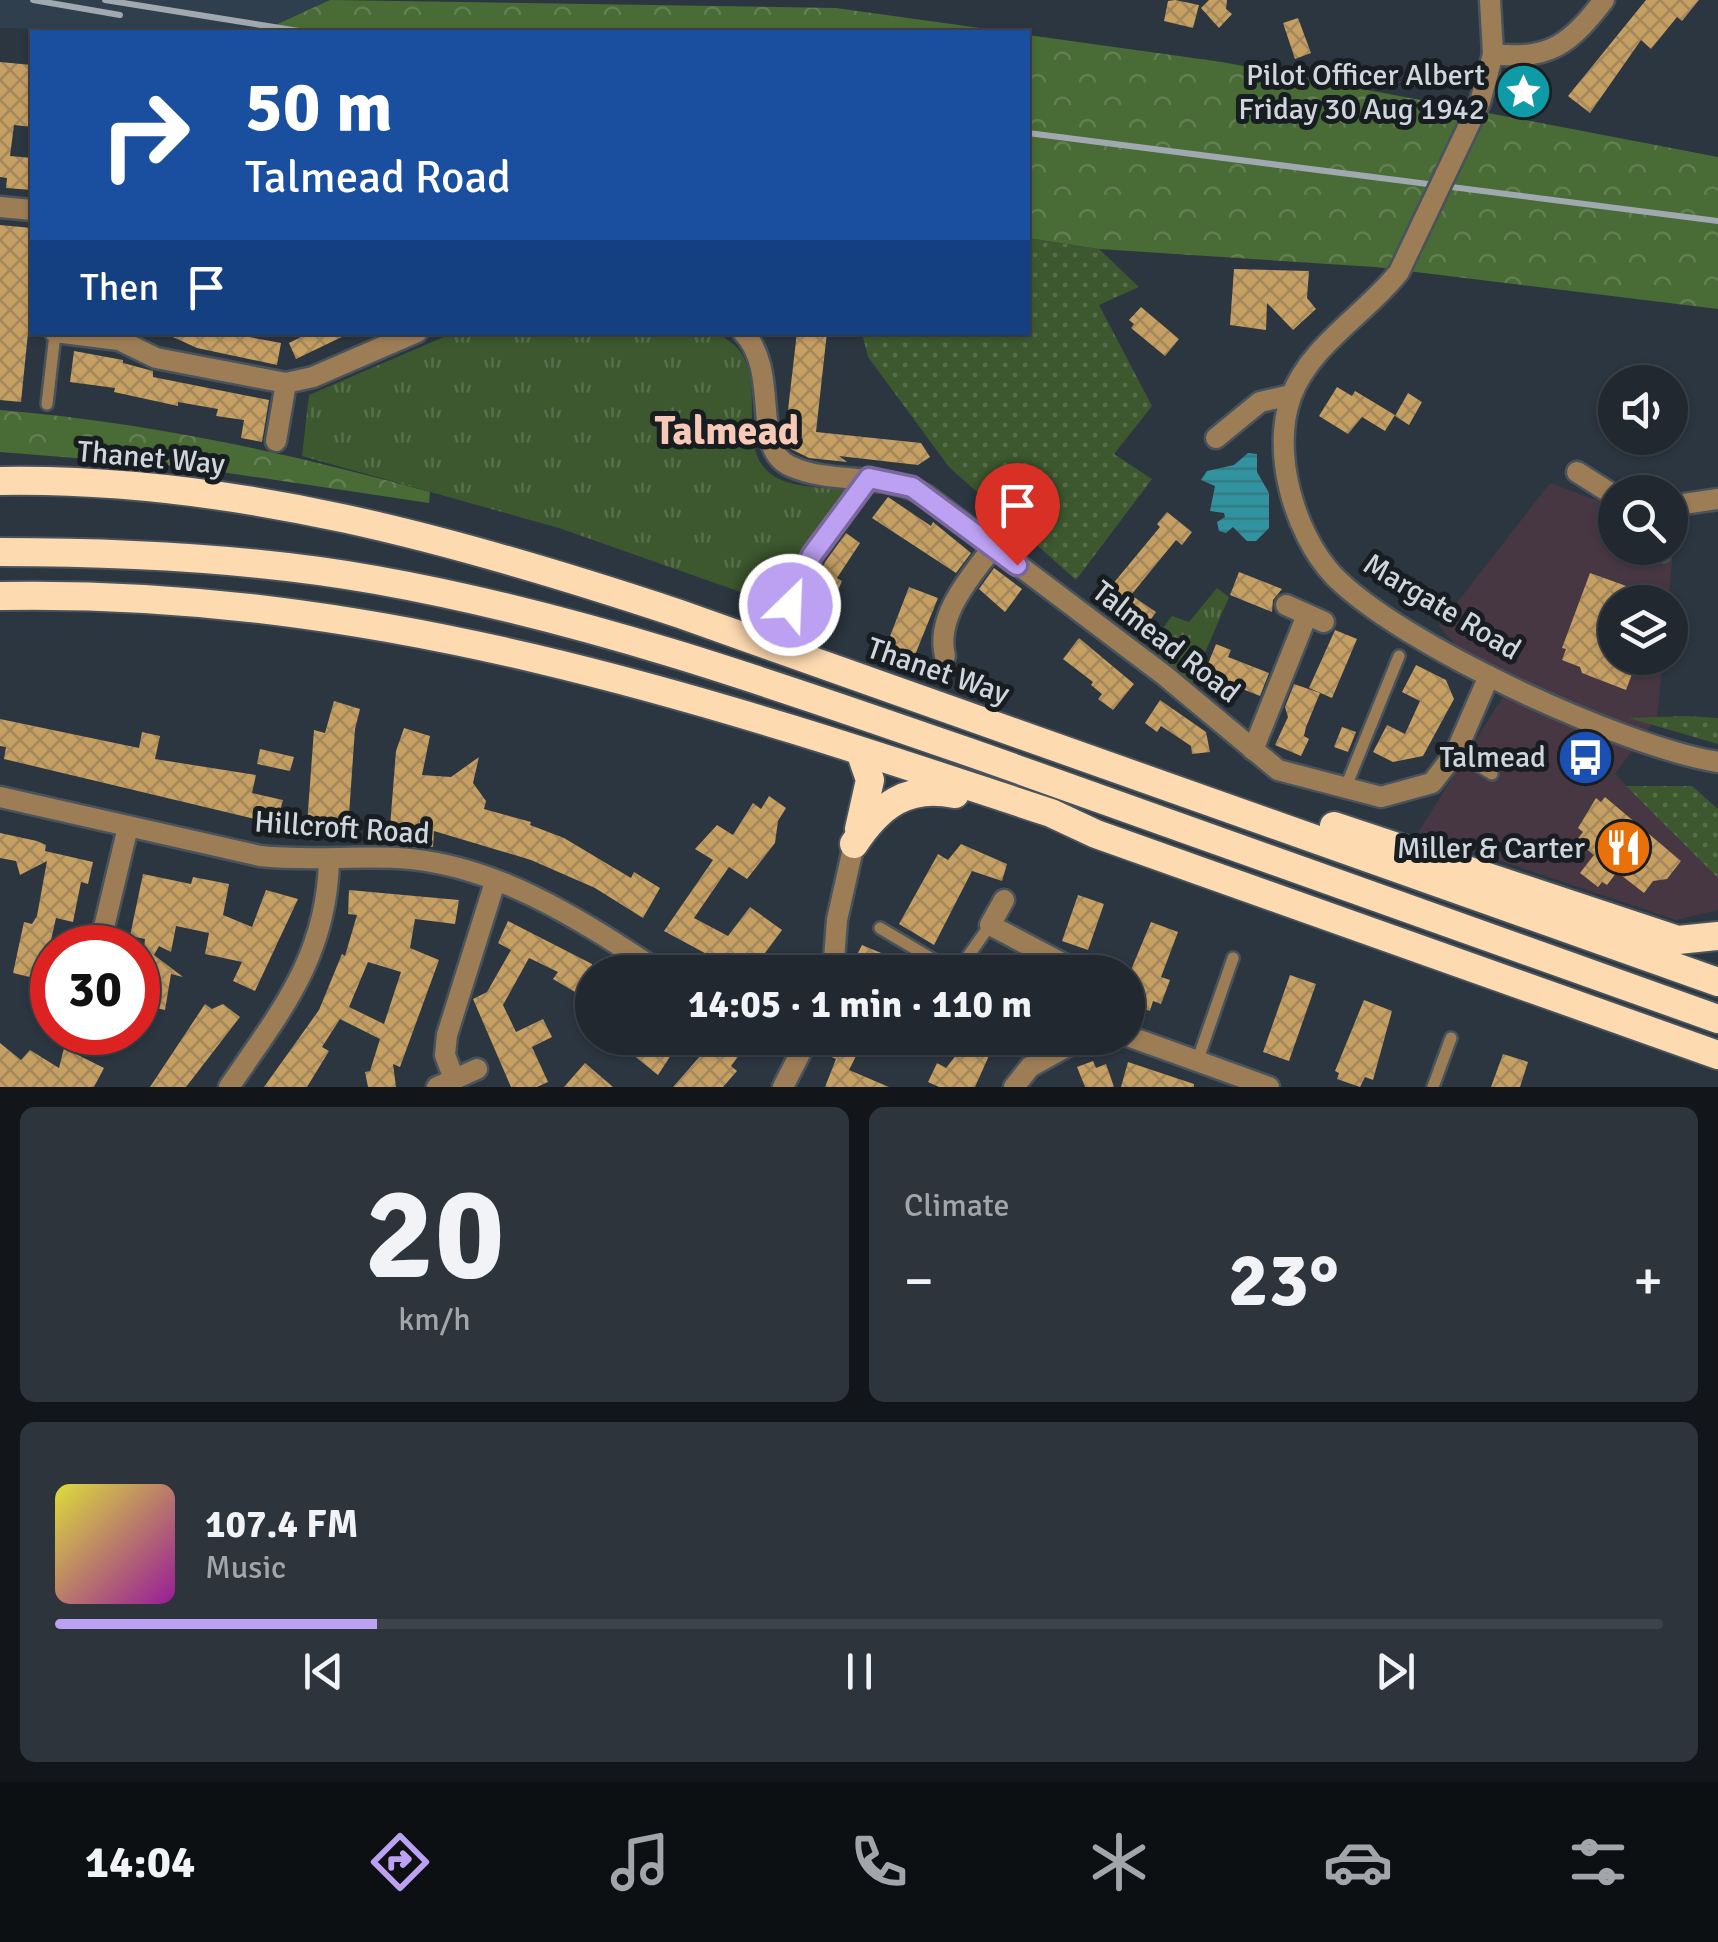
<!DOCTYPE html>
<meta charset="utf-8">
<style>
:root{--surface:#212830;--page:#2d343c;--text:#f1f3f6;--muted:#a2a6ab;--line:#3e444c;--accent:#bca0f2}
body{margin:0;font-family:Signika,sans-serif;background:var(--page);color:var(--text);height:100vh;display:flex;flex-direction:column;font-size:38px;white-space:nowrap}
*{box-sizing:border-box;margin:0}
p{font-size:32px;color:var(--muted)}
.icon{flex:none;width:55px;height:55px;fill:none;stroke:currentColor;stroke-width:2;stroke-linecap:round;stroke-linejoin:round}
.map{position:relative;height:1087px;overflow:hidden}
.drawer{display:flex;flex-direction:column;gap:20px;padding:20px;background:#12161a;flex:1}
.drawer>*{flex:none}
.hud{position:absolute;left:30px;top:30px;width:1000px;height:305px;border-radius:0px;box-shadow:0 2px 8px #0004,0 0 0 2px var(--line);background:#1a4fa0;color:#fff;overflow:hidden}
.tools{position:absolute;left:1598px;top:365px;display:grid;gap:20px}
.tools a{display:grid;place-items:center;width:90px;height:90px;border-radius:50%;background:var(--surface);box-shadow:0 2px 8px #0004,0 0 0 2px var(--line);font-size:50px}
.speed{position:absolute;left:30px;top:925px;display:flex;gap:20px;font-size:50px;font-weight:700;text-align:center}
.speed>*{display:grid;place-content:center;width:130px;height:130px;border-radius:50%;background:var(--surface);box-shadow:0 2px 8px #0004,0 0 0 2px var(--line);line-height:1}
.speed .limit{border:15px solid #d22;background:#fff;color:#111}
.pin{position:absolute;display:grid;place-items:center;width:85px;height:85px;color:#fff;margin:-102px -42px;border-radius:50% 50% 50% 0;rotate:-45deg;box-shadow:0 0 10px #0007}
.pin .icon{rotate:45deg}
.me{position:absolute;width:110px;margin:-55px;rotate:24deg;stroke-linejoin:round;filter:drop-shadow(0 0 8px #0008)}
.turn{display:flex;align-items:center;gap:35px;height:210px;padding:0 50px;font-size:45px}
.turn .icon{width:130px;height:130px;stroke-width:2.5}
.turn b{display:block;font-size:70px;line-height:85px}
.then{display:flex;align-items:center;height:95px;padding:0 50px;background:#0003;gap:20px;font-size:38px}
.big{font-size:75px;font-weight:700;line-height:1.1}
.drawer .widget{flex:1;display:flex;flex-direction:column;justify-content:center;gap:15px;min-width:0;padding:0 35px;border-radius:15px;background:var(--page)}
.drawer .dial{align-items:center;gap:0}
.dial b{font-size:130px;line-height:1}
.song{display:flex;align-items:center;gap:30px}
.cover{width:120px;height:120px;border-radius:15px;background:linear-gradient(135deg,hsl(60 70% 55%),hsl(300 70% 35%))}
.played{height:10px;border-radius:5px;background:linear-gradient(90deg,var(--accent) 20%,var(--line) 20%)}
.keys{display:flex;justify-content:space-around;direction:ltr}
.heat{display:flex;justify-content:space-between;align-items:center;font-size:55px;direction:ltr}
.drawer .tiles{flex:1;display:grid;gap:20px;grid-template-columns:1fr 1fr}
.widget:last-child{grid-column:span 2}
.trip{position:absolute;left:575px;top:955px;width:570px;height:100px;border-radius:50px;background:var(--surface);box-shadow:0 2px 8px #0004,0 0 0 2px var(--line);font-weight:700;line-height:100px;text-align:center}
.tab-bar{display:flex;height:160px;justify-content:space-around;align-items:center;background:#0d1013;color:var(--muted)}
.tab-bar .icon{width:70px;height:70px}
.tab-bar .current{color:var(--accent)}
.tab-bar b{font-size:45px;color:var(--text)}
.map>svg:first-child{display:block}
</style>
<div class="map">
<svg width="1718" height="1087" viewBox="0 0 1718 1087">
<defs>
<pattern id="grass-dots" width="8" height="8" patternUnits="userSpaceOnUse" patternTransform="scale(2.5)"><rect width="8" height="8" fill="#3d582f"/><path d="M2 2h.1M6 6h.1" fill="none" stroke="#586f4d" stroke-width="1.8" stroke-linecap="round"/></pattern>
<pattern id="forest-crowns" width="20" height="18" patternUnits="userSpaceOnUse" patternTransform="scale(2.5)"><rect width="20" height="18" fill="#496b35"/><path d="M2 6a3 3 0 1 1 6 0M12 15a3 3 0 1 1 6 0" fill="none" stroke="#627f52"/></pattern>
<pattern id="park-tufts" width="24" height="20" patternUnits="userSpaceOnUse" patternTransform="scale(2.5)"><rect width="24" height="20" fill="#3d582f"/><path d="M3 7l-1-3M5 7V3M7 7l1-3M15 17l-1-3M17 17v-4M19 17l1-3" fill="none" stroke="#586f4d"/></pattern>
<pattern id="water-rules" width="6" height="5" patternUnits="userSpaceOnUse" patternTransform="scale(2.5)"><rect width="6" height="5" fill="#31939f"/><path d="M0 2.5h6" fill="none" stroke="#357a83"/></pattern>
<pattern id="building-cross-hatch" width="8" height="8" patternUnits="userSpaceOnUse" patternTransform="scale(2.5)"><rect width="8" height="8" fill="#c69f63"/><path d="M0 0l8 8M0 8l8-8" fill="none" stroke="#a4875b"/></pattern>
</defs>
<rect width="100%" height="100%" fill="#2c3640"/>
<polygon fill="#473742" points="1550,483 1615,507 1615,548 1670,548 1670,527 1675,529 1668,602 1615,602 1615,658 1663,658 1657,717 1615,774 1718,878 1718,910 1676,920 1418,833 1502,698 1439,626"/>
<polygon fill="#303f4e" points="0,0 330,0 260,32 0,28"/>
<g fill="url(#grass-dots)">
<polygon points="1028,238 1099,249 1139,287 1099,305 1152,406 1114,454 1152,479 1076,580 949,467 868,357 862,333 1028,332"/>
<polygon points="1687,716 1718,718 1718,744 1629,718"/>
<polygon points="1626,786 1692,786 1718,809 1718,878"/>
</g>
<g fill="url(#forest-crowns)">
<polygon points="330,0 836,8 1009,32 260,32"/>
<polygon points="1028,35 1222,62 1718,157 1718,309 1375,267 1099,249 1028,238"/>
<path d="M 0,410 C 146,422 290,453 430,492 L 429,503 L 188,467 L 0,452 Z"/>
</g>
<g fill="url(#park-tufts)">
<path d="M 453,333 L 721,335 C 726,339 734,344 739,350 C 771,391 724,468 794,484 C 811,488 831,488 849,490 L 795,568 L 780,606 L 559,528 L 302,456 L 309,395 Z"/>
<polygon points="1217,588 1229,597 1192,683 1148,648 1172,616 1189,622"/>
</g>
<polygon fill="url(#water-rules)" points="1248,453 1257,454 1257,472 1269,493 1269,528 1256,541 1247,541 1233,527 1226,533 1219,531 1217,522 1225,517 1224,513 1210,511 1215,486 1201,480 1207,471 1234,465"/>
<g fill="url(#building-cross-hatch)" fill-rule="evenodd">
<polygon points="1175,0 1199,5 1193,28 1164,21 1168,1"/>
<polygon points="1209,0 1227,0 1226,9 1232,14 1219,28 1201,8"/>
<polygon points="1646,0 1699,0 1682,21 1677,17 1651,49 1641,40 1590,113 1568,96"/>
<polygon points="1298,18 1311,53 1295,59 1283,23"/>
<polygon points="0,62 32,65 32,127 14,125 10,156 32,158 32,190 6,188 7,178 0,177"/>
<polygon points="0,225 32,228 32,293 21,402 0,400"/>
<polygon points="1234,269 1309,271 1307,298 1316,309 1293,330 1267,303 1266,330 1230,325"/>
<polygon points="1141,307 1179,339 1165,356 1131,328 1134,324 1129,320"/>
<polygon points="162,332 244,332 244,336 281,343 277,365 197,348"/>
<polygon points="311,332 352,332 296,359 289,343"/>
<polygon points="797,332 827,332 816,432 921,443 930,457 918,465 839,456 847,462 809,458 789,448 785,436"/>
<polygon points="74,351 123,360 123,363 153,371 153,377 269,400 262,442 241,438 244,420 216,416 218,409 178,402 178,406 114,392 115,388 70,382"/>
<polygon points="1337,387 1352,396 1355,391 1395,415 1385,431 1362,417 1348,434 1319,416"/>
<polygon points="1408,393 1422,402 1409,425 1395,416"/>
<polygon points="888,497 931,526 933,522 971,553 956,573 872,518"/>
<polygon points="1167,512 1192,532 1182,545 1176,540 1131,595 1156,612 1139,636 1097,603 1160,527 1157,524"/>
<polygon points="846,533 860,543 837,578 842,581 825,620 802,611 825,562"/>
<polygon points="994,568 1022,589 1005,612 979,589"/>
<polygon points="1239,572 1282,589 1273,600 1272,612 1230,595"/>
<polygon points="1590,573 1671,602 1615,602 1615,658 1638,658 1626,690 1582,673 1580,667 1562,660 1566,649 1562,648"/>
<polygon points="909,587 938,598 915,655 887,644"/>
<polygon points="1335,630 1357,639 1332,698 1309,688"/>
<polygon points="1079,638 1134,684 1113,710 1098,699 1102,694 1091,685 1093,682 1063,659"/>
<polygon points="1216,644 1231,650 1228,657 1269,673 1260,696 1204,674"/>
<polygon points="1416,665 1446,680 1454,699 1423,756 1393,762 1373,752 1387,725 1405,734 1420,701 1402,692"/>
<polygon points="1294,684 1320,693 1306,727 1304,736 1309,739 1301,756 1275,745 1288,717 1285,707"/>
<polygon points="1160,700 1206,732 1210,752 1192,754 1191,746 1161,726 1157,732 1145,723"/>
<polygon points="334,701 360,709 355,729 348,829 307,824 314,730 325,733"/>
<polygon points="0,719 139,748 142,732 160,736 155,759 256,775 252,793 283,800 276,824 4,759 6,747 0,746"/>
<polygon points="1342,727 1356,732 1348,752 1334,747"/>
<polygon points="404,728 430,736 422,775 451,777 479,757 473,783 486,801 484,809 531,822 530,825 564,838 631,878 634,872 660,888 643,918 595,888 531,860 434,831 433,847 416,845 417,829 390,827 396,751"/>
<polygon points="260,749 294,757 290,771 257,764"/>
<polygon points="769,796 786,808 778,821 775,843 747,879 729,867 694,918 728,936 750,907 782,930 751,972 703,972 714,958 664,931 713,860 695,849 717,825 733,835 753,803 761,809"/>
<polygon points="1605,797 1681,861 1667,879 1653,881 1644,893 1617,872 1607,885 1602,882 1598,887 1580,873 1594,855 1576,841 1583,832 1578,828 1596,798 1601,802"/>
<polygon points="0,833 37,841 46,845 45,851 93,862 88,884 81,882 73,922 56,918 42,980 13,973 24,922 32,924 37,916 47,861 20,875 16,861 0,858"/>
<polygon points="961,844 1007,864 1002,881 972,871 934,945 899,924 938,854 948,860"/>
<polygon points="143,874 191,884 193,877 229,884 223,915 252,927 266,890 298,899 255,991 233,981 242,962 205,954 209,933 176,926 171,952 159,946 154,955 183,977 171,974 165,1010 138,1004 145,939 130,936"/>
<path d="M 349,890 L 459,900 L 455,924 L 415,919 L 410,948 L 439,960 L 400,1067 L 393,1064 L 396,1087 L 368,1087 L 365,1072 L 370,1071 L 380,1039 L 340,1019 L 322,1047 L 329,1051 L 307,1087 L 264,1087 L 319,1010 L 342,954 L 345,956 L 357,915 L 348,914 ZM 368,962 L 401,972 L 384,1024 L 349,1007 Z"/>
<polygon points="1078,895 1104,904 1088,950 1062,941"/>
<polygon points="508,921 592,964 592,1002 553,979 558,972 529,958 503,1005 516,1032 543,1019 552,1037 532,1047 548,1082 537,1087 511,1087 473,999 487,992 511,950 498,943"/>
<polygon points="1151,922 1178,932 1161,977 1170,980 1161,1004 1153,1001 1150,1011 1128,1003 1128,977"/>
<polygon points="862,945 886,955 911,972 848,972"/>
<polygon points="1290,975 1316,984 1289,1061 1263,1052"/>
<polygon points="1364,1000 1392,1011 1373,1080 1365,1077 1360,1087 1337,1079 1339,1073 1335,1071"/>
<polygon points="205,1004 212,1009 223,1004 240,1017 186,1087 150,1087"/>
<polygon points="612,1038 682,1038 658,1075"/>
<polygon points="716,1038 752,1038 731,1066 737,1071 723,1087 673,1087"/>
<polygon points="833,1038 858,1052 849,1070 889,1087 825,1087 836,1059 825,1054"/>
<polygon points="961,1038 995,1042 975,1087 939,1087 928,1082 937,1063 946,1068 961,1049"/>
<polygon points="0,1043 21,1060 30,1050 59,1068 64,1048 104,1068 94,1087 0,1087"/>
<polygon points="1503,1054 1528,1062 1520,1087 1491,1087"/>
<polygon points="1093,1061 1096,1068 1106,1064 1114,1087 1085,1087 1077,1067"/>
<polygon points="1128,1062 1194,1084 1194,1087 1121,1087"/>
<polygon points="585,1063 613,1087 564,1087"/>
</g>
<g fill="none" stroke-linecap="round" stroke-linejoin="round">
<defs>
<g id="service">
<polyline points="47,404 55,334"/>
<polyline points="1664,556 1665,548"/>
<polyline points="1456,752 1492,774"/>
<polyline points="1345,789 1399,656"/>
<polyline points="880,928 954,972"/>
<polyline points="957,972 990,925"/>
<polyline points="1198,1059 1233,958"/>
<polyline points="1433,1087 1451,1038"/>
</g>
<g id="minor">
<polyline points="0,207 32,210"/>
<polyline points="55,332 119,340 156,358 286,383 313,377 417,332"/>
<path d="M 743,332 C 781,372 750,448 790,466 C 834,486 884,471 927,496 L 1164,675 L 1278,770 L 1381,797 L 1432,783 L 1456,752 L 1489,676"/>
<polyline points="1216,438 1260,402 1291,395"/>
<polyline points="276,441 286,383"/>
<polyline points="1577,472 1615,496"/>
<polyline points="1670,506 1718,499"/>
<polyline points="790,605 813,555 869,478"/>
<polyline points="1286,605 1324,622"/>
<path d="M 945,656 C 935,616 971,576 993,547"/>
<polyline points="1253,750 1307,615"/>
<path d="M 0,797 L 260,856 C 306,861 351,856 397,858 C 495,863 581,920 660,972"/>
<polyline points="1004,900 990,925 1079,972"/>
<polyline points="99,948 128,827"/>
<polyline points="1128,1036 1269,1087"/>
<polyline points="856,1038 879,1043 888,1038"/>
<polyline points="937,1038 949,1043"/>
<polyline points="454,1079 445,1055 447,1035 495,882"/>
<path d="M 229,1087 C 281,1011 327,956 329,860"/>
<polyline points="437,1087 477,1069"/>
<polyline points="1014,1087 1030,1067 1082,1038"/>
</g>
<g id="tertiary">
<path d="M 1493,54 C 1550,61 1571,43 1604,0"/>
<polyline points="1480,102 1493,54 1490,0"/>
<path d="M 1399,272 C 1366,314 1309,346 1291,397 C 1271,451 1294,533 1333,575 C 1399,644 1623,747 1718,762"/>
<polyline points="833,972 837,920 854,844"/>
<polyline points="783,1087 808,1038"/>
</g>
<g id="trunk">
<path d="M 0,481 C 233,477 460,541 680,614 L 1718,982"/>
<path d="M 0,552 C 126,552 252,558 376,580 C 590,618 793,691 997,762 C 1238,846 1477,935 1718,1019"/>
<path d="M 0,596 C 373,589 702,697 1051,813 L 1096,834 L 1718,1055"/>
<polyline points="1334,826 1678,940 1718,936"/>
<polyline points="859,829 870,780 860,751"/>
<path d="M 854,844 C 879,806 907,784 955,794"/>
</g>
</defs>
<use href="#service" stroke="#49535c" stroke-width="16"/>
<use href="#minor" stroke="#49535c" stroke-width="25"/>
<use href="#tertiary" stroke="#49535c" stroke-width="25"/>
<use href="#trunk" stroke="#49535c" stroke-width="32"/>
<use href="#service" stroke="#9d7d56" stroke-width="11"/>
<use href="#minor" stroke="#9d7d56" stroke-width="20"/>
<use href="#tertiary" stroke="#9d7d56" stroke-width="20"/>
<use href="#trunk" stroke="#fedab1" stroke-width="28"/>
<g stroke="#a1a9b0" stroke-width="6">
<polyline points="33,0 120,15"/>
<polyline points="105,0 305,32"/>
<polyline points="1028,133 1718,221"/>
</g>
<defs>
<polyline id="tertiary-bridge" points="1399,272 1480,102"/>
</defs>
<use href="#tertiary-bridge" stroke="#49535c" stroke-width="25" stroke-linecap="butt"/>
<use href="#tertiary-bridge" stroke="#9d7d56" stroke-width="20"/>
</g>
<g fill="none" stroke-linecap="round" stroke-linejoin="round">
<defs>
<polyline id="route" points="790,605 812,555 869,478 912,487 1017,565"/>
</defs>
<use href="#route" stroke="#7a689d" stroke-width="25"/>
<use href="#route" stroke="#bca0f2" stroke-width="18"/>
</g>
<defs>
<symbol id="sight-disc" viewBox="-11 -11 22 22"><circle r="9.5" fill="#0f9aa8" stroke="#181d21"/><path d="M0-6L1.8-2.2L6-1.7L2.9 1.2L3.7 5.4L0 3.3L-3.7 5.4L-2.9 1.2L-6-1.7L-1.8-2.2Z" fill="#fff"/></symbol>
<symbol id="bus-disc" viewBox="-11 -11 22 22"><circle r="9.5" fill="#1a4fb4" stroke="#181d21"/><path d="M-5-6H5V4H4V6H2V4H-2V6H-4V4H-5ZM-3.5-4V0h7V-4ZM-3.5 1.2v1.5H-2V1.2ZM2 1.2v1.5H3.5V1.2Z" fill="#fff"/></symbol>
<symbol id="restaurant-disc" viewBox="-11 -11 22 22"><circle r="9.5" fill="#e8710a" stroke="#181d21"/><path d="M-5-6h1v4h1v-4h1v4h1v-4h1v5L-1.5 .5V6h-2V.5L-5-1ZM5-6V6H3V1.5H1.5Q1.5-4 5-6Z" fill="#fff"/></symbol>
</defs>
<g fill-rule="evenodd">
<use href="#sight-disc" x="1492" y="60" width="63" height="63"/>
<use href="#bus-disc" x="1554" y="726" width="63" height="63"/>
<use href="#restaurant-disc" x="1592" y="816" width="63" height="63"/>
</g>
<g text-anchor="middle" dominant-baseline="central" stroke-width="10" stroke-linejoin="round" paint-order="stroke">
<g font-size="30" fill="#cfd6dc" stroke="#181d21" text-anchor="end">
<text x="1485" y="75">Pilot Officer Albert<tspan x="1485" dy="34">Friday 30 Aug 1942</tspan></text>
<text x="1546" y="757">Talmead</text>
<text x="1585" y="848">Miller &amp; Carter</text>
</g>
<g font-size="30" fill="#cfd6dc" stroke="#181d21">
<text transform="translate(151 458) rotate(5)">Thanet Way</text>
<text transform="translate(1442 607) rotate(31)">Margate Road</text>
<text transform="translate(1166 642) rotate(38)">Talmead Road</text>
<text transform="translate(938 671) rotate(19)">Thanet Way</text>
<text transform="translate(342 828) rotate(4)">Hillcroft Road</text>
</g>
<g font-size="40" font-weight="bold" fill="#f9c9b7" stroke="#181d21">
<text x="727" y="431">Talmead</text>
</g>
</g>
</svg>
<div class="tools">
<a><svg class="icon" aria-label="sound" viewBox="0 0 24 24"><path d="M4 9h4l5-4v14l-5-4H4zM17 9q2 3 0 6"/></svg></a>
<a><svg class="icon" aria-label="search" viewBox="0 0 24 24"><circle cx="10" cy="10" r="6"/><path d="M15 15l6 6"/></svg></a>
<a><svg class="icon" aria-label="layers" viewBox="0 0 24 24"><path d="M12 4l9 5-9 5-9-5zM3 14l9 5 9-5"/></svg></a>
</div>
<div class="speed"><div class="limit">30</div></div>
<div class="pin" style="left:1017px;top:565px;background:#d93025"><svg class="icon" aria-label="arrive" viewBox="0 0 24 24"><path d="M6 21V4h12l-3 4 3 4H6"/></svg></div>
<svg class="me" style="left:790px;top:605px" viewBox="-20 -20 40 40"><circle r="17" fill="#bca0f2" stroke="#fff" stroke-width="3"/><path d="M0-11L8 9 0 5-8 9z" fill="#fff"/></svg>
<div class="trip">14:05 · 1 min · 110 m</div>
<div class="hud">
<div class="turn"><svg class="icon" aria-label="right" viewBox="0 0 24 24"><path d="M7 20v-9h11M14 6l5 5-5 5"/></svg><div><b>50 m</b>Talmead Road</div></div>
<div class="then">Then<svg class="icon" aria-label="arrive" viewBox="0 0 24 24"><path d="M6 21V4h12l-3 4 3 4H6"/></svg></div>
</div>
</div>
<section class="drawer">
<div class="tiles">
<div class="widget dial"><b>20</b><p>km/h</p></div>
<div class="widget"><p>Climate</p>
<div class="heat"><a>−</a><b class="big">23°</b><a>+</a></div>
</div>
<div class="widget">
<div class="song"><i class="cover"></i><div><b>107.4 FM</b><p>Music</p></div></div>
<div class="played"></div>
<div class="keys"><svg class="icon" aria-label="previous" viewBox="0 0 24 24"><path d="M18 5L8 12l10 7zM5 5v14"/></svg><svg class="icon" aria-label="pause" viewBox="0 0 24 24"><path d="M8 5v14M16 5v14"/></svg><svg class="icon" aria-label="next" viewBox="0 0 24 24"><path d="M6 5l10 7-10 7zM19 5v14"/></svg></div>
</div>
</div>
</section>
<nav class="tab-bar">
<b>14:04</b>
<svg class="icon current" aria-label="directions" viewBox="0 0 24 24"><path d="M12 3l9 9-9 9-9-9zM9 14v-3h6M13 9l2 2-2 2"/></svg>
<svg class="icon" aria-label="music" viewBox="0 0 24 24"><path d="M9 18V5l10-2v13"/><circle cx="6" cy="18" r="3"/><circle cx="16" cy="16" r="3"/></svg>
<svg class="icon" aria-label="phone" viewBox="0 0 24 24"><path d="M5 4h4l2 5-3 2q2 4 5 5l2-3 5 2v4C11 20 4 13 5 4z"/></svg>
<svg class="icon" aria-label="climate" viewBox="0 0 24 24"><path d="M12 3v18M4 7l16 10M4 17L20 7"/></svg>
<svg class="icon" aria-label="car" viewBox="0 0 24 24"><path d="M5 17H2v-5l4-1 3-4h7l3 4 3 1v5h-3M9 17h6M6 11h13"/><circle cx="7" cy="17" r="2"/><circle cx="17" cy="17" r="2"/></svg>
<svg class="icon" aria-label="filters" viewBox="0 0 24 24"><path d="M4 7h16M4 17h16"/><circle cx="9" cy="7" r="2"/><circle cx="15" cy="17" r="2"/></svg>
</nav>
